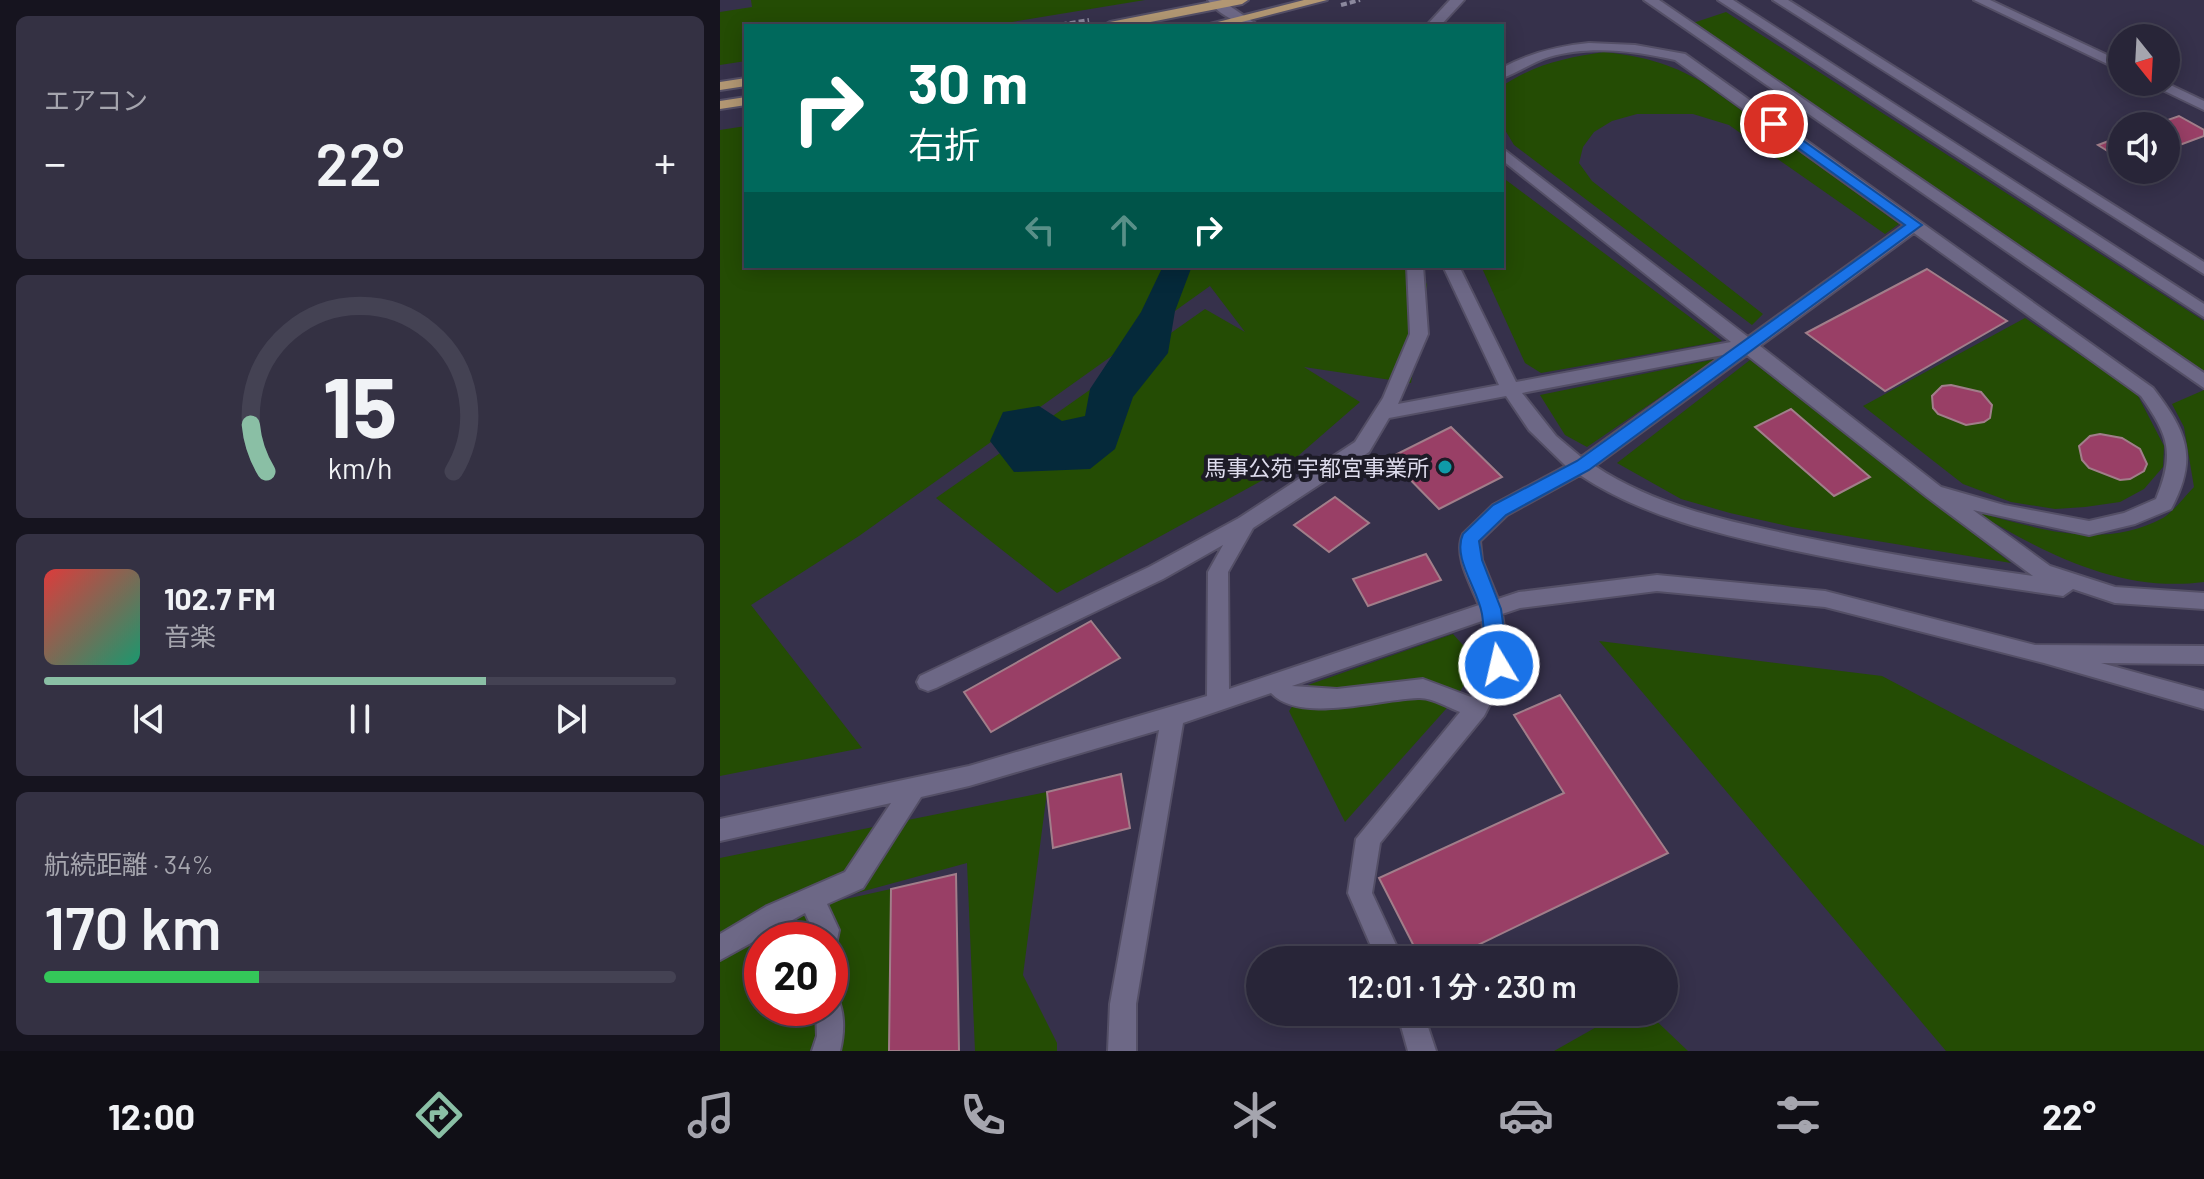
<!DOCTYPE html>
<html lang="ja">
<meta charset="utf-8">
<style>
:root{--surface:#282538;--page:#343143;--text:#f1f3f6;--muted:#a5a5ae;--line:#444253;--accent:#8abfa5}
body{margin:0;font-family:Barlow,"Noto Sans JP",sans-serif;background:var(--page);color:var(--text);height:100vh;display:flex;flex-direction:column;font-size:30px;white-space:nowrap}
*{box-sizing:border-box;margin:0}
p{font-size:26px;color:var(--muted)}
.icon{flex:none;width:44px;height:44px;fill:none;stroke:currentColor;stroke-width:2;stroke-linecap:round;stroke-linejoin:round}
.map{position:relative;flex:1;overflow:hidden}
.sheet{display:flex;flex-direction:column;gap:16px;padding:16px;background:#16141f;width:720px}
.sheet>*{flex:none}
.guide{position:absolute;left:24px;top:24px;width:760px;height:244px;border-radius:0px;box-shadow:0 4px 20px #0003,0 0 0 2px var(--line);background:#00695c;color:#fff;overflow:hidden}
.needle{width:52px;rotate:162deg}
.tools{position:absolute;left:1388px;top:24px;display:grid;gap:16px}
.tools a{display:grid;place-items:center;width:72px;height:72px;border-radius:50%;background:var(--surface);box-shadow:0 4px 20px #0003,0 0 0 2px var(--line);font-size:40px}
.speed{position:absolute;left:24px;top:922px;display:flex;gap:16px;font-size:40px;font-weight:700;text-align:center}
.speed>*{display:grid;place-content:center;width:104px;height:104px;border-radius:50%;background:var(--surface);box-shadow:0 4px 20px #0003,0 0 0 2px var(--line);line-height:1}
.speed .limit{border:12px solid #d22;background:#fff;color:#111}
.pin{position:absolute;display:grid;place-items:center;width:68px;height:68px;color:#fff;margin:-34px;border:4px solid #fff;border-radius:50%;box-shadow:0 2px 8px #0007}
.me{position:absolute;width:88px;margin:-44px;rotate:351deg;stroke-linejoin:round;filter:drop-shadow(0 0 6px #0008)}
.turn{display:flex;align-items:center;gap:28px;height:168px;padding:0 32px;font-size:36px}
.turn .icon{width:104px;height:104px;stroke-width:2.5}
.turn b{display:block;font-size:56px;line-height:68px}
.lanes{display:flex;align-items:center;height:76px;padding:0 32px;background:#0003;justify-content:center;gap:40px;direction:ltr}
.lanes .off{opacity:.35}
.big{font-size:60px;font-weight:600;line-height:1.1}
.sheet .widget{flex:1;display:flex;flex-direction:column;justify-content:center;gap:12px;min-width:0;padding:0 28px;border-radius:12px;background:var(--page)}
.sheet .dial{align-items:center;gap:0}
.dial svg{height:208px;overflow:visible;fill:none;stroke:var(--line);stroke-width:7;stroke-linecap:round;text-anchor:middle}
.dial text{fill:var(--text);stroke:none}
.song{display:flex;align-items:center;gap:24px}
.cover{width:96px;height:96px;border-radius:12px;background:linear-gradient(135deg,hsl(0 70% 55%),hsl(160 70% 35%))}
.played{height:8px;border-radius:4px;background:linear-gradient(90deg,var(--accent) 70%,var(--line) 70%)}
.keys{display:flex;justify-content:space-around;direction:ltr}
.heat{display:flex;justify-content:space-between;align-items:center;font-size:44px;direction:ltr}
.charge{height:12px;border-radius:6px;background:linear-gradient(90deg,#34c759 34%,var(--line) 0)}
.trip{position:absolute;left:526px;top:946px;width:432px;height:80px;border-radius:40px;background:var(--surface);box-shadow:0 4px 20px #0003,0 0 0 2px var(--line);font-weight:600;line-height:80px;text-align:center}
.tab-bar{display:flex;height:128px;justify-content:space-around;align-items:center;background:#100f16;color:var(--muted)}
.tab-bar .icon{width:56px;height:56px}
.tab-bar .current{color:var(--accent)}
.tab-bar b{font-size:36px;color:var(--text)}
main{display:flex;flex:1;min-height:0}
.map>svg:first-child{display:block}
</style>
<main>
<section class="sheet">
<div class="widget"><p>エアコン</p>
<div class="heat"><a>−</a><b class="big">22°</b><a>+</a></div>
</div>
<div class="widget dial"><svg viewBox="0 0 100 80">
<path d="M14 69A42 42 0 1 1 86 69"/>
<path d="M14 69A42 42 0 0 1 8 51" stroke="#8abfa5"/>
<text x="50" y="56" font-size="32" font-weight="700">15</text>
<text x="50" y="72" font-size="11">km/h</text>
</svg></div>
<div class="widget">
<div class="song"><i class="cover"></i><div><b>102.7 FM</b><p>音楽</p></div></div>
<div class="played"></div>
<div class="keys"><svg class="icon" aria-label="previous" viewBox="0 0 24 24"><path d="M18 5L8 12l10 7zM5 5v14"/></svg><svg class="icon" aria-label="pause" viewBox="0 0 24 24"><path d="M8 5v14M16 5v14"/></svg><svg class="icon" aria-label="next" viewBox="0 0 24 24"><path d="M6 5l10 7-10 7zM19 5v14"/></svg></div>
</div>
<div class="widget"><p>航続距離 · 34%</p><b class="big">170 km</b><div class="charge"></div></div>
</section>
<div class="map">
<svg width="1484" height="1051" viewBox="0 0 1484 1051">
<rect width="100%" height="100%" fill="#36314b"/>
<g fill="#244c04" fill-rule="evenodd">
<polygon points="31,0 425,0 268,26 26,26 26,61 0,65 0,12 32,7"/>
<polygon points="1006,12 1484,321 1484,371 967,25"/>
<path d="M 884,52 C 922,56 949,63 982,82 L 1179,224 L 1165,234 L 1009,125 L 973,114 L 917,114 L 892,121 L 874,132 L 863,147 L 859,163 L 872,181 L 1043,314 L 1032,325 L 794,145 L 782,125 L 782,86 C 815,64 845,58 884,52 Z"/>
<polygon points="26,126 26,266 700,266 707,285 691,383 584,367 640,402 563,469 337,593 216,498 485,309 525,332 490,286 139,536 31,605 142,748 0,776 0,130"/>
<polygon points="782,177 1002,341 821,373 805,363 761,266 782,266"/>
<polygon points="1305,318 1416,392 1444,446 1443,467 1424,489 1400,502 1365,507 1335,509 1291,502 1243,484 1143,406"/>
<polygon points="996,359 867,447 845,435 820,395"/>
<polygon points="1030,360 1291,563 1072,527 1010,513 961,499 897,463"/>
<path d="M 1484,390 L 1484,582 C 1399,593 1325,553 1255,512 C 1318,528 1381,551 1443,518 C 1454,511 1464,497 1474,487 L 1464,427 L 1452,404 Z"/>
<polygon points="733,634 759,663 734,700 625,822 569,711 588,685"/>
<polygon points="879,641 1162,676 1484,846 1484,1051 1226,1051"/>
<path d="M 327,792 L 303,975 L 337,1043 L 337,1051 L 255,1051 L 247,863 L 67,912 L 171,889 L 169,1051 L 0,1051 L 0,858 ZM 42,940 L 110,940 L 110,1008 L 42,1008 Z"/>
<polygon points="903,1012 927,1012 968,1051 834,1051"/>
</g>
<polygon fill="#05293a" points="443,266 472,266 455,311 448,353 413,397 395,449 370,469 294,472 270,441 283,412 319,406 342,421 365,416 370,389 421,312"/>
<g fill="#993f66" stroke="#a17e8a" stroke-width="2">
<polygon points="1459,116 1484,130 1484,136 1446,150 1446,126 1431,126"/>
<polygon points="1402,136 1402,160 1378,145"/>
<polygon points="1207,269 1287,321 1165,391 1086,333"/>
<polygon points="1231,385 1261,392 1272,405 1270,418 1264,422 1246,425 1218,414 1213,408 1212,396 1222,386"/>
<polygon points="1071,409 1150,477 1114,496 1035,427"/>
<polygon points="731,427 782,477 719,509 669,458"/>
<polygon points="1380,434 1402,438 1420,449 1427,464 1424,471 1410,479 1400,480 1369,468 1362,460 1359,446 1370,436"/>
<polygon points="615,497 649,523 609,552 574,525"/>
<polygon points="706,554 721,580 648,606 633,579"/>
<polygon points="371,621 400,658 271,732 244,692"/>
<polygon points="840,695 948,853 727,960 701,960 659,878 844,793 794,715"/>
<polygon points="401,774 410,828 333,848 327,792"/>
<polygon points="236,874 239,1051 169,1051 171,889"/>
</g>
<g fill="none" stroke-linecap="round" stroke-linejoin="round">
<defs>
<g id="minor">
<path d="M 488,0 L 501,0 L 539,26 C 520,26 499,15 488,0 Z"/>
<polygon points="730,0 744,0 720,26 706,26"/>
<polygon points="924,0 939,0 1484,373 1484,388"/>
<polygon points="998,0 1013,0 1484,304 1484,317"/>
<polygon points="1053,0 1068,0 1484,262 1484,274"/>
<polygon points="1254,0 1270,0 1402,62 1402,71"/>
<path d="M 869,43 L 915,45 L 965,54 L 1433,388 C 1466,431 1479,457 1451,509 L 1415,524 L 1369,535 L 1253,510 L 1330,566 L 1395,587 L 1484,593 L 1484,609 L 1395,603 L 1353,589 L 1343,596 C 1252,583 1162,569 1072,550 C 999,534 923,517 860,475 L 787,515 L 760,541 L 762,560 L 778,599 L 799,592 L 937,575 L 1105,591 L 1315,645 L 1484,646 L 1484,664 L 1381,663 L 1484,691 L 1484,709 L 1324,663 L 1105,607 L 937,591 L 800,608 L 782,614 L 790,665 L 764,716 L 660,843 L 652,893 L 683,960 L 657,960 L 628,893 L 636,839 L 740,712 C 727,707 711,697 698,698 C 659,699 580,724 551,693 L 463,723 L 416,1004 L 416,1051 L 388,1051 L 390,1004 L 439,730 L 249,786 L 201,797 L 143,888 L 107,904 L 119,930 L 115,949 L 110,951 L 110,940 L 93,940 L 93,930 L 85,913 L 0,960 L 0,934 L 47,906 L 125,872 L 171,803 L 0,841 L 0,819 L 249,766 L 487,696 L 488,572 L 503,545 L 443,579 L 216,688 L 208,691 L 200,688 L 197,682 L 200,676 L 429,567 L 519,518 L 635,442 L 663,398 L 690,334 L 687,266 L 703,266 L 708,334 L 678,404 L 779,385 L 723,266 L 739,266 L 796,382 L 1011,342 L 782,160 L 782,148 L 1028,337 L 1184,225 L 955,60 C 915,51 870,45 829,57 C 812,62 798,73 782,78 L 782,68 C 810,53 838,46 869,43 ZM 1194,233 L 1421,396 C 1449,436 1455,453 1436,499 L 1404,513 L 1369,521 L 1284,505 L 1221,487 L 1040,346 ZM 1003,355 L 861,457 L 836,436 L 802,393 ZM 1027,355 L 1207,497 L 1313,576 C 1234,565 1155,552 1077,536 C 1007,521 935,506 875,466 ZM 786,396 L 809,430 L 846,466 L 773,505 L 743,534 C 733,555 751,585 759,605 L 509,689 L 508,572 L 533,528 L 649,452 L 669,418 ZM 762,621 L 768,665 L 751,697 L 703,679 L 617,689 L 572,686 Z"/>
<polygon points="1426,82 1444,82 1484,101 1484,110"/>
<path d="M 110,995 L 118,999 C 125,1015 124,1034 120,1051 L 92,1051 L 97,1036 L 96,1008 L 110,1008 Z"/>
<polygon points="677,1012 703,1012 716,1051 688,1051"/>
</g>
<g id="major">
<polygon points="502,0 528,0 522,4 410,26 383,26 390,22"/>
<polygon points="584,0 607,0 506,26 482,26"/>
<polygon points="26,78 26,86 0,90 0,82"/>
<polygon points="26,97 26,105 0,109 0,101"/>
</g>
</defs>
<use href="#minor" stroke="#544f66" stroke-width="4"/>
<use href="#major" stroke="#544f66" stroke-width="4"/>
<g stroke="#8b889d" stroke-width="4" stroke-dasharray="6 3" stroke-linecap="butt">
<polyline points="621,5 640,0"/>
<polyline points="332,26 369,20"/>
</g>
<use href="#minor" fill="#6d6886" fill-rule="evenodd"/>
<use href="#major" fill="#b29773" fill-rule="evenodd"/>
</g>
<path fill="#1a73e8" stroke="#114b97" stroke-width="2" d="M 1054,120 L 1202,225 L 869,470 L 786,515 L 759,541 L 762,560 L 781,609 L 789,665 L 786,671 L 772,671 C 763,655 765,632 762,614 C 758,589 732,558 743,534 L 773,505 L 857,461 L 1185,225 L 1049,127 L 1049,121 Z"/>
<circle fill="#0f9aa8" stroke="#1d1b27" stroke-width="3" cx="725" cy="467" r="8"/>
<g text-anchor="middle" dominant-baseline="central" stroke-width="8" stroke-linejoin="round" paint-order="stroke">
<g font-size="22" fill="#dedced" stroke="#1d1b27" text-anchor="end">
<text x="709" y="467">馬事公苑 宇都宮事業所</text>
</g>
</g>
</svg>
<div class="tools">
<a><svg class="needle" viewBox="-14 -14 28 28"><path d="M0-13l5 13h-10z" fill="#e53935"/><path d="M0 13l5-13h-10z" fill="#a5a5ae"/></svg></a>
<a><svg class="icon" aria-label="sound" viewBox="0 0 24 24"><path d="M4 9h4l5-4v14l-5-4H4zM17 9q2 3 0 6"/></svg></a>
</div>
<div class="speed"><div class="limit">20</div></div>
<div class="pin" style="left:1054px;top:124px;background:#d93025"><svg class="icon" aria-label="arrive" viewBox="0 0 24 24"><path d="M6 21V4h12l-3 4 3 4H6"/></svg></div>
<svg class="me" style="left:779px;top:665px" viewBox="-20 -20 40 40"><circle r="17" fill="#1a73e8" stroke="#fff" stroke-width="3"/><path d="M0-11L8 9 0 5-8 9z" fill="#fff"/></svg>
<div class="trip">12:01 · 1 分 · 230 m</div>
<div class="guide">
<div class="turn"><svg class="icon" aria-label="right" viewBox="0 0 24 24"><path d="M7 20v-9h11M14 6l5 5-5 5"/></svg><div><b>30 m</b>右折</div></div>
<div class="lanes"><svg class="icon off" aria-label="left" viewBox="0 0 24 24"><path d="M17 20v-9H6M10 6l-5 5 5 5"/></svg><svg class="icon off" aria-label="ahead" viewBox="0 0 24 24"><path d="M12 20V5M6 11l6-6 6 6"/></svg><svg class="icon" aria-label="right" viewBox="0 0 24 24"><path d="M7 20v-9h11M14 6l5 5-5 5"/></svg></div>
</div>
</div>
</main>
<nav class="tab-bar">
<b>12:00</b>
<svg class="icon current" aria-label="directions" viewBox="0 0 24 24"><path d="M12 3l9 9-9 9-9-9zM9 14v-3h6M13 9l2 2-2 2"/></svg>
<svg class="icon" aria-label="music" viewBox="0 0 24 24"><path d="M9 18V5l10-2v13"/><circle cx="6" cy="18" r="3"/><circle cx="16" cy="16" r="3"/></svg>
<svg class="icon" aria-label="phone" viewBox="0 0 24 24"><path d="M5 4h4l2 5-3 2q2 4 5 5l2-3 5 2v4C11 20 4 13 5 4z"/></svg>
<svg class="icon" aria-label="climate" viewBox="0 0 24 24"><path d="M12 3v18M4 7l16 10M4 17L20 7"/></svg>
<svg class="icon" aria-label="car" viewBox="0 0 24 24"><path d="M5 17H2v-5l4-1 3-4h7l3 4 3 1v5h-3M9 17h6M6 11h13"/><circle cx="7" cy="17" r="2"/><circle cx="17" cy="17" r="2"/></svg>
<svg class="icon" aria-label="filters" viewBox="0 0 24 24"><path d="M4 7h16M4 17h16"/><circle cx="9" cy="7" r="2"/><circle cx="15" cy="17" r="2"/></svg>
<b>22°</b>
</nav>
